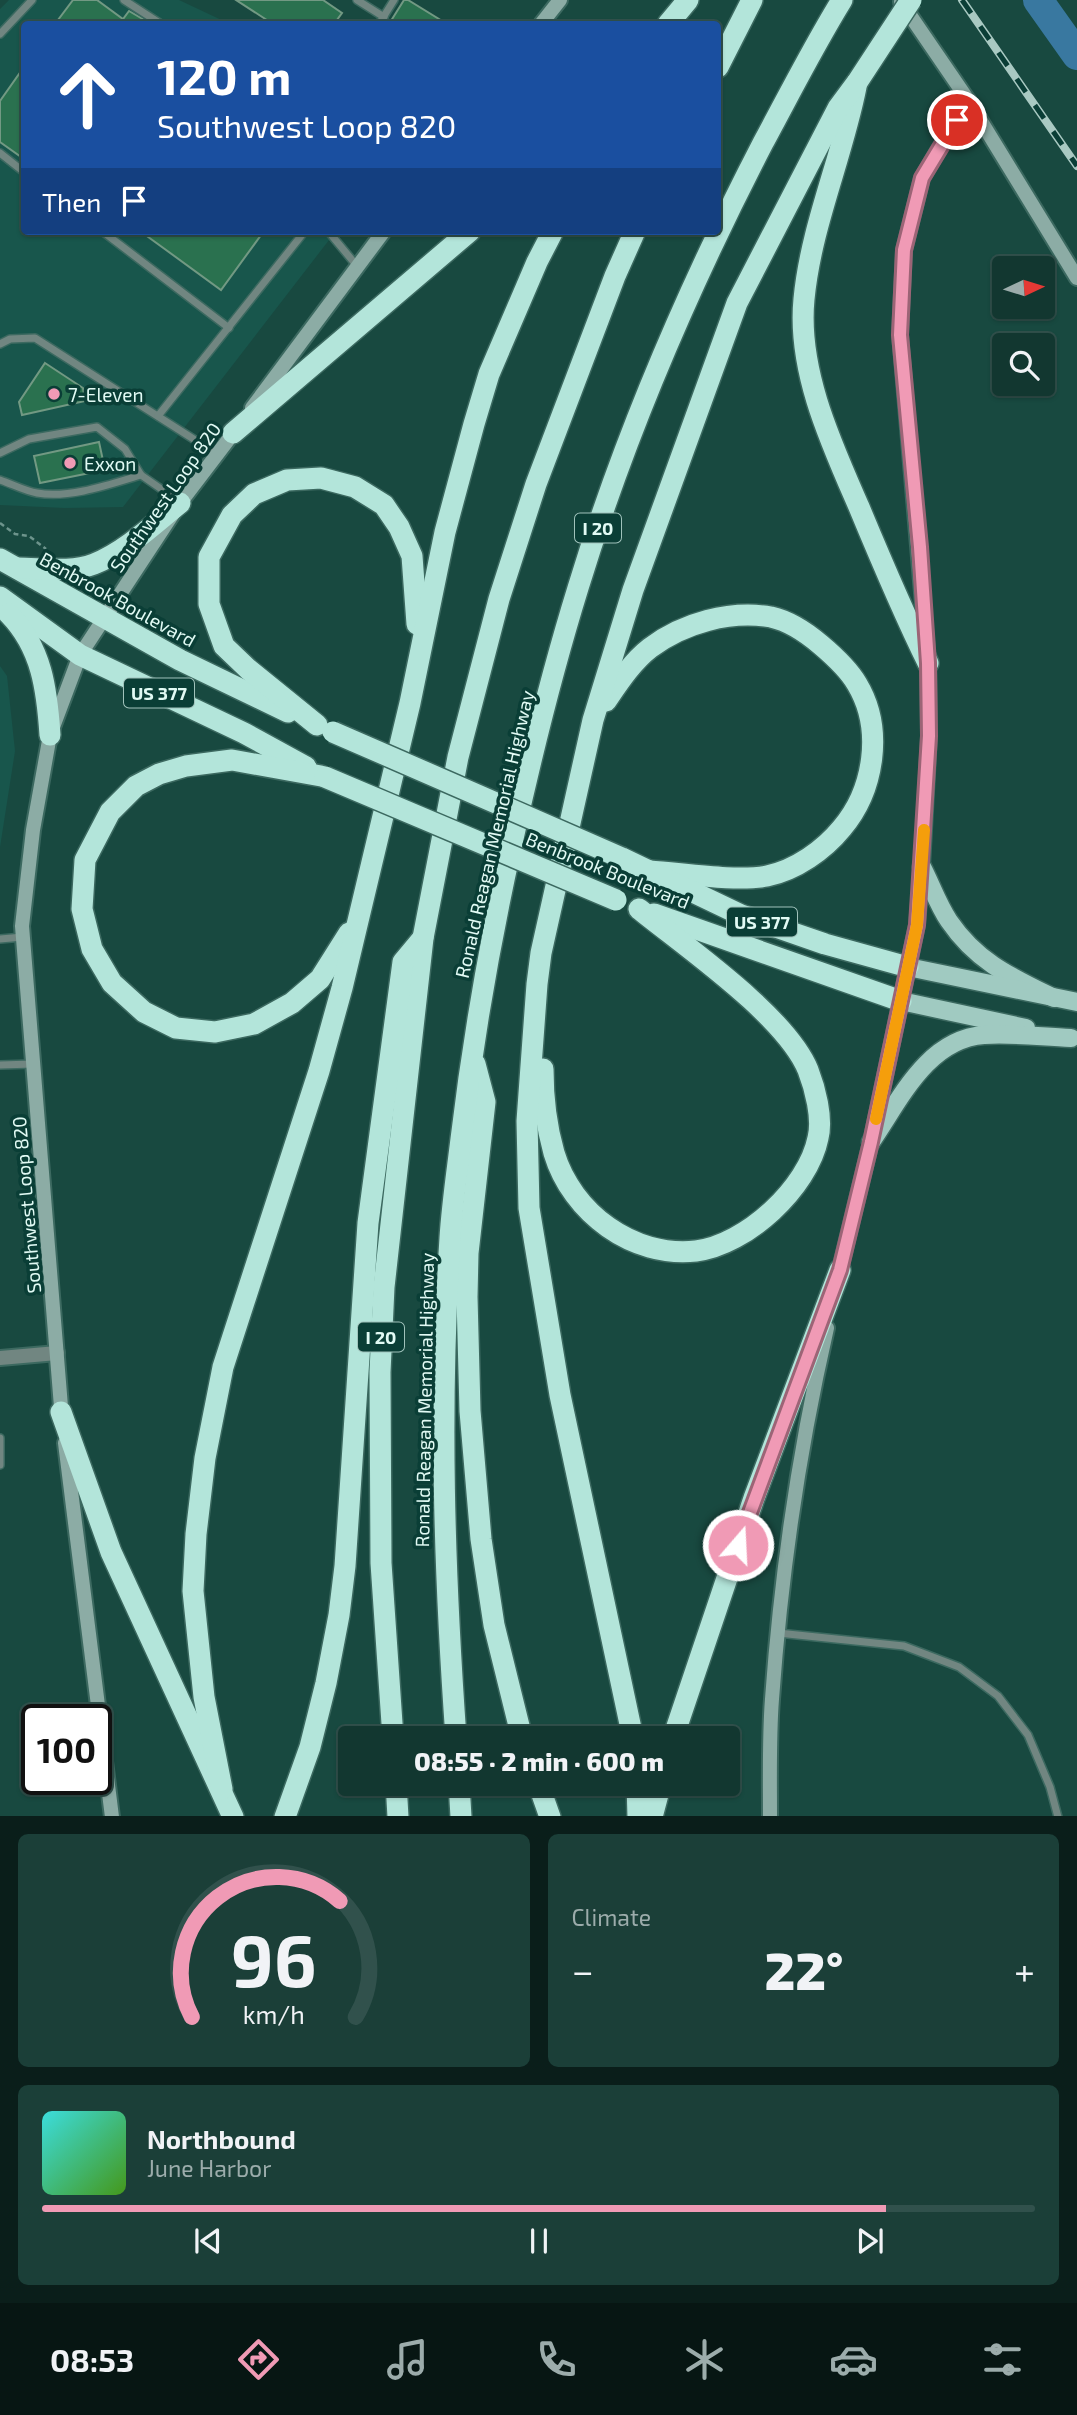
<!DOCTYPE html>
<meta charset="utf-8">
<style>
:root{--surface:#123730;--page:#1b3f38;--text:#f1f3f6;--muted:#9cacab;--line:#31514c;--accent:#f09ab5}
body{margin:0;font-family:"Exo 2",sans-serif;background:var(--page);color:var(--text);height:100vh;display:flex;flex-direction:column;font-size:26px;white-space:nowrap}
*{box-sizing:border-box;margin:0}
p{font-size:23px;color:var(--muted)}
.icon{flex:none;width:38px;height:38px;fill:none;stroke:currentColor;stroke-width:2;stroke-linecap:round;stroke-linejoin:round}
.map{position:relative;height:1816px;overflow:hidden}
.side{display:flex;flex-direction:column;gap:18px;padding:18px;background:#0a1e1a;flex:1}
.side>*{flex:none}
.banner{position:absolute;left:21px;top:21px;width:700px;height:214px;border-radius:7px;box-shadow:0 2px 5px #0004,0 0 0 2px var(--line);background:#1a4fa0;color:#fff;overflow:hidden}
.needle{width:46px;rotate:86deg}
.buttons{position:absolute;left:992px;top:256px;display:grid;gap:14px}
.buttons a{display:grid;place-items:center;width:63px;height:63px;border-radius:7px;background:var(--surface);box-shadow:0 2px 5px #0004,0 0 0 2px var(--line);font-size:35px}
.speed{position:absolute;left:21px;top:1704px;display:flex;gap:14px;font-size:35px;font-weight:700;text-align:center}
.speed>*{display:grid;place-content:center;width:91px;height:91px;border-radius:50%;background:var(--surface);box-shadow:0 2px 5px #0004,0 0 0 2px var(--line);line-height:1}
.speed .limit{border:4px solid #111;border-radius:10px;background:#fff;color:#111}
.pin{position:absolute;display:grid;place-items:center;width:60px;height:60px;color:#fff;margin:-30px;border:4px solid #fff;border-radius:50%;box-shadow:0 2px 7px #0007}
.me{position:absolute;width:77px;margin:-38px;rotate:19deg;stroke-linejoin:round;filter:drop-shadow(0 0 5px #0008)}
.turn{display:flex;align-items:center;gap:24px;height:147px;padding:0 21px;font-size:32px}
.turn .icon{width:91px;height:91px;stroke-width:2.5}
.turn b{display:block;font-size:49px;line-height:60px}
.then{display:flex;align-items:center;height:66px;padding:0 21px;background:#0003;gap:14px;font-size:26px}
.big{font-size:52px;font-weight:800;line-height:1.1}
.side .widget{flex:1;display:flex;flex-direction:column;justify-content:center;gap:10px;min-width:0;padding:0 24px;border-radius:10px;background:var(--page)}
.side .dial{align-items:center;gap:0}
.dial svg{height:182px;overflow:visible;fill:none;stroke:var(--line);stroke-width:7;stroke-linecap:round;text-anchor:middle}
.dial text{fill:var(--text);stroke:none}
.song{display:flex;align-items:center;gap:21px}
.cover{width:84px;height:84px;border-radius:10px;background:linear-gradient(135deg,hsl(180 70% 55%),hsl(100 70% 35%))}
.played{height:7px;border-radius:4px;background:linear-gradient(90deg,var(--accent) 85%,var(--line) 85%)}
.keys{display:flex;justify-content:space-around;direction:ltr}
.heat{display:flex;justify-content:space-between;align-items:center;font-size:38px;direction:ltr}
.side .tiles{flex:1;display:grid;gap:18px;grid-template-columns:1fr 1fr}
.widget:last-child{grid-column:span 2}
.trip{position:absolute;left:338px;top:1726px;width:402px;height:70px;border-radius:7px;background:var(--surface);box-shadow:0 2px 5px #0004,0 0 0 2px var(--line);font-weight:800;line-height:70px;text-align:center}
.dock{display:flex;height:112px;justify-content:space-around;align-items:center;background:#071613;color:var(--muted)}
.dock .icon{width:49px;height:49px}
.dock .on{color:var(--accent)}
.dock b{font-size:32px;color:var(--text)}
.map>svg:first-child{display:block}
</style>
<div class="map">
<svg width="1077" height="1817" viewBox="0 0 1077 1817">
<rect width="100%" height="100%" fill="#184940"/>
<g fill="#18564c">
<polygon points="9,0 179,0 230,24 24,24 24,231 336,231 123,507 65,508 0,505 0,9"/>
<polygon points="0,666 7,676 15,751 0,847"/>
</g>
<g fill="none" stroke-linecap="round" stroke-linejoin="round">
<polyline stroke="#3978a0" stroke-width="30" points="1038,0 1077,55"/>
</g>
<g fill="#2a714f" stroke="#729983" stroke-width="2">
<polygon points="73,0 97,0 123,19 129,11 151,24 55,24"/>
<polygon points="236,0 323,0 342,13 334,24 273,24"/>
<polygon points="404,0 408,0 447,24 389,24"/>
<polygon points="24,67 24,159 0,142 0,101"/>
<polygon points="140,231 264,231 221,290"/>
<polygon points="45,363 83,388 85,401 22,415 19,402"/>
<polygon points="99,442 105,470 40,483 34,456"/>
</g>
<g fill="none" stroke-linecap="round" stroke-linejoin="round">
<defs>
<g id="lane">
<polyline points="124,0 161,24"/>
<polyline points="357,0 384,17"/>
<polyline points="379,24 394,0"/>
<polyline points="0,34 32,0"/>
<polyline points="0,153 24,172"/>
<polyline points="102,231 229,328"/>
<polyline points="328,231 357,266"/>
<polyline points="0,344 10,339 35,338 217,454"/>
<polyline points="158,416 305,231"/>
<polyline points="0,453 29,439 97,427 125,449 141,475 177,500"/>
<path d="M 0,480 C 12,484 25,491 37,493 C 69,499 111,484 141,475"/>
<polyline points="0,939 23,937"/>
<polyline points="0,1065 33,1064"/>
<polyline points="0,1438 0,1465"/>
<polyline points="778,1633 904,1646 959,1667 998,1696 1028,1735 1050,1787 1058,1817"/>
</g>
<polyline id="street" points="0,1358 57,1353"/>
<g id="secondary">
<polyline points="901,2 968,100 1077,278"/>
<polyline points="541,24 560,0"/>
<polyline points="252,408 384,231"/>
<polyline points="838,1277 871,1142 908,967 917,925 922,867 929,736 928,663 900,335 904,250 922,178 968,100"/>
<polyline points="62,1419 22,926 33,830 50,735 80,655 180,503 238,427"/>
<polyline points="65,1443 112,1817"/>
<path d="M 770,1817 C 770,1777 769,1738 772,1699 C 781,1574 799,1450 827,1328"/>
</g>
<g id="primary">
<path d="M 922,867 C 931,884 938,905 949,921 C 977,962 1011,977 1054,998"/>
<polyline points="908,967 1077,1002"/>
<polyline points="901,1001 1026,1028"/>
<path d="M 871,1142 C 900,1100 927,1039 984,1035 C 1013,1033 1042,1037 1071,1038"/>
</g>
<g id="highway">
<polyline points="668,24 688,0"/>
<polyline points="718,67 752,0"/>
<path d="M 856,87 C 842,158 811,226 804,299 C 797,370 831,443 859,507 C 881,560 903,612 928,663"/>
<polyline points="233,433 470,231"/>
<polyline points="0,559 180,660 288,712"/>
<path d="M 17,568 C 42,568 71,573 94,564 C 126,551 154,524 180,503"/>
<polyline points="0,597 80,655 244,733 306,767"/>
<path d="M 9,614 C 42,648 47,690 50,735"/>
<path d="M 606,701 C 619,682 632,662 650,648 C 683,623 730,610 771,617 C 789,621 807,633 821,645 C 834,656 849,670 857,684 C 884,729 874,790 842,828 C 824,850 796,870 767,876 C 736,882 682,873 650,871"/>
<polyline points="317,725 248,669 224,646 209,604 209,557 232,515 254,494 287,480 321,478 355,487 384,505 399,527 412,556 417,624"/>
<polyline points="321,776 232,760 186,766 159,774 136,786 110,812 85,860 82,909 92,949 112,983 144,1012 176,1028 215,1032 254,1024 292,1003 320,979 349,933"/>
<polyline points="622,858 741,915 825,944 908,967"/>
<polyline points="654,914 901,1001"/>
<polyline points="475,1064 485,1102 468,1253 467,1297 470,1411 481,1539 494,1625 522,1738"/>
<path d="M 543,1069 C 543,1098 546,1125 554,1153 C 572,1213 633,1258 696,1251 C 746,1245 808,1188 818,1138 C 823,1118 815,1088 808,1070 C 786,1016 686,947 639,909"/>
<polyline points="61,1412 111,1552 233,1817"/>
<polyline points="393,1738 381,1563 380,1372 384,1287 423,938 458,757 499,599 536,484 615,276 635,231"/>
<path d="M 456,1738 C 444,1569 439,1408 450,1238 C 452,1205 457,1172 461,1139 C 473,1039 490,941 512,843 C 531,757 552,672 578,588 C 625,434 689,286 763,143 C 789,95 813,47 842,0"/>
<polyline points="633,1738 560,1395 529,1208 527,1121 537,984 541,953 593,720 633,590 737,303 838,108 858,81"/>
<polyline points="673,1738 754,1498 840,1270"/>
<polyline points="396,1783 398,1817"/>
<polyline points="459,1783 461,1817"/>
<polyline points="538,1783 550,1817"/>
<polyline points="637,1783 638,1817"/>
<polyline points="222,1789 204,1697 193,1591 196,1534 205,1458 223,1367 319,1071 342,988 410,703 445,532 474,424 489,374 537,262 553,231"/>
<polyline points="285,1817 310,1747 326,1683 339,1615 345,1566 368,1223 403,962 423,938"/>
<polyline points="652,1817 661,1783"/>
</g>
</defs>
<use href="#lane" stroke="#3c6960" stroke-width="10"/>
<use href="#street" stroke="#3c6960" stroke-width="18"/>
<use href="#secondary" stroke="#3c6960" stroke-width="18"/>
<use href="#primary" stroke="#3c6960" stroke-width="21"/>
<use href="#highway" stroke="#3c6960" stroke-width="24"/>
<g stroke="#6d948c" stroke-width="2.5" stroke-dasharray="5 3.5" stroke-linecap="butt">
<polyline points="0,523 15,534 29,536 46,549"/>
<polyline points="91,585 98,588"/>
</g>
<use href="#lane" stroke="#718681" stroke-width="7"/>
<use href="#street" stroke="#718681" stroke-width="14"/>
<use href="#secondary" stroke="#8caca5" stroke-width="14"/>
<use href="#primary" stroke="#a0cac1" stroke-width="18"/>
<use href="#highway" stroke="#b3e5da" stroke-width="21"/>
<defs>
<polyline id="rail" points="962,0 1077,166"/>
</defs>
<use href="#rail" stroke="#a9c9c2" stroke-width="8"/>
<use href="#rail" stroke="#0a3e36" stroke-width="5" stroke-dasharray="16" stroke-linecap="butt"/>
<defs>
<g id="highway-bridge">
<polyline points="858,81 911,0"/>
<polyline points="333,732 622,858"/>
<polyline points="325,777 616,900"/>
</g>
</defs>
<use href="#highway-bridge" stroke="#3c6960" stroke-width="24" stroke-linecap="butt"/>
<use href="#highway-bridge" stroke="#b3e5da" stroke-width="21"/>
</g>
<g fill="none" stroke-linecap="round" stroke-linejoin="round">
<defs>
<polyline id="route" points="738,1545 840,1270 871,1142 917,925 929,736 928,663 920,547 900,335 904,250 922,178 957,120"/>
</defs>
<use href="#route" stroke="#9c6476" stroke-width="18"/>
<use href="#route" stroke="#f09ab5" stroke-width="12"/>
<polyline stroke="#f59e0b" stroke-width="12" points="876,1119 917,925 924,830"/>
</g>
<g fill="#f09ab5" stroke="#0a3e36" stroke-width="2.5">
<circle cx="54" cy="394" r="7"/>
<circle cx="70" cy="463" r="7"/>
</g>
<g text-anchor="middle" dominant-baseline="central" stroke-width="7" stroke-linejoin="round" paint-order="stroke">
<g fill="#0a3e36" stroke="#a0c2bb" stroke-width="2">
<rect x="575" y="513.5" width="46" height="29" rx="5"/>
<rect x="124" y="678.5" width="70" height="29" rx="5"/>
<rect x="727" y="907.5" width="70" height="29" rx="5"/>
<rect x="358" y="1322.5" width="46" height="29" rx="5"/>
</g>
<g font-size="18" font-weight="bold" fill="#e1faf4">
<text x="598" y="528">I 20</text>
<text x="159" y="693">US 377</text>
<text x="762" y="922">US 377</text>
<text x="381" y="1337">I 20</text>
</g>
<g font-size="19" fill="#e1faf4" stroke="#0a3e36" text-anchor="start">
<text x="68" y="394">7-Eleven</text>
<text x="84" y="463">Exxon</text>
</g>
<g font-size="19" fill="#e1faf4" stroke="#0a3e36">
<text transform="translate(165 497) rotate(-55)">Southwest Loop 820</text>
<text transform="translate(118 599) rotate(29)">Benbrook Boulevard</text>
<text transform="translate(494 834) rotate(-77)">Ronald Reagan Memorial Highway</text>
<text transform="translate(608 870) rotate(22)">Benbrook Boulevard</text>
<text transform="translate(26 1205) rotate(-95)">Southwest Loop 820</text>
<text transform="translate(424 1400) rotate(-89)">Ronald Reagan Memorial Highway</text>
</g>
</g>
</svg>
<div class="buttons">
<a><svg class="needle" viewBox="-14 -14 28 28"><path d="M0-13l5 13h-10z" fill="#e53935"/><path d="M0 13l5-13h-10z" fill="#9cacab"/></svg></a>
<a><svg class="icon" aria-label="search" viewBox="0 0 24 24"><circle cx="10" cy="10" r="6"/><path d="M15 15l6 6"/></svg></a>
</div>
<div class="speed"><div class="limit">100</div></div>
<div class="pin" style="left:957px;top:120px;background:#d93025"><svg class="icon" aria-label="arrive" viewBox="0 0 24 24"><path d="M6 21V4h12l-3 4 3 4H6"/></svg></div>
<svg class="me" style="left:738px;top:1545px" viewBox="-20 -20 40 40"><circle r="17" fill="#f09ab5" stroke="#fff" stroke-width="3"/><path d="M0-11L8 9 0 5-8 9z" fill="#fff"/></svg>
<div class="trip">08:55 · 2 min · 600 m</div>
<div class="banner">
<div class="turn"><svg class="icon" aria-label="ahead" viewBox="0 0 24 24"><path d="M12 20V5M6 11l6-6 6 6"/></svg><div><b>120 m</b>Southwest Loop 820</div></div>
<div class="then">Then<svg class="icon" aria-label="arrive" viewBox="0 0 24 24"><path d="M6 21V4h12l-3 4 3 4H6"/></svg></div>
</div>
</div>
<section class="side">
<div class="tiles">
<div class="widget dial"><svg viewBox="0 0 100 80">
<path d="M14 69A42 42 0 1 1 86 69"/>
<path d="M14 69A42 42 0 0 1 79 18" stroke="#f09ab5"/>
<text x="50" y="56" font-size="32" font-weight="700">96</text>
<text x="50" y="72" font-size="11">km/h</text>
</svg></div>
<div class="widget"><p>Climate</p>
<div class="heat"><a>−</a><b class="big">22°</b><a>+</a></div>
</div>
<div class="widget">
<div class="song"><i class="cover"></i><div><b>Northbound</b><p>June Harbor</p></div></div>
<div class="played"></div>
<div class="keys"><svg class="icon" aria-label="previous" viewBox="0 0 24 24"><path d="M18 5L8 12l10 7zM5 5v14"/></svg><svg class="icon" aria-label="pause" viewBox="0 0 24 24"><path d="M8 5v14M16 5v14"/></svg><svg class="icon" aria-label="next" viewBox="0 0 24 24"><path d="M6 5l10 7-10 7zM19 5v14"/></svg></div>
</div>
</div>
</section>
<nav class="dock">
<b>08:53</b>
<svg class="icon on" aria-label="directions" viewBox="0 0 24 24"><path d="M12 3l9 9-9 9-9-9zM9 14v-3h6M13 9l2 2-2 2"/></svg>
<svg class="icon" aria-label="music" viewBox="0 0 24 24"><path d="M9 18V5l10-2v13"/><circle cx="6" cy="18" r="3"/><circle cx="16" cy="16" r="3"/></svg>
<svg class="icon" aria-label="phone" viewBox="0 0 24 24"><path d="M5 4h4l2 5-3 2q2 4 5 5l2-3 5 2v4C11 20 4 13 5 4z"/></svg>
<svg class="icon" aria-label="climate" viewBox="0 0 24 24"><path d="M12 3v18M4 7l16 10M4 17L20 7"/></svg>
<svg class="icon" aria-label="car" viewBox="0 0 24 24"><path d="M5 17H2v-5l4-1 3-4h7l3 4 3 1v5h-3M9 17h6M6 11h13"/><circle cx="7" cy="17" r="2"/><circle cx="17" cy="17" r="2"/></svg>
<svg class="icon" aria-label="filters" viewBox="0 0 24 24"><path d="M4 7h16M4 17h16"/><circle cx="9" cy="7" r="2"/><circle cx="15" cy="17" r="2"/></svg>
</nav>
